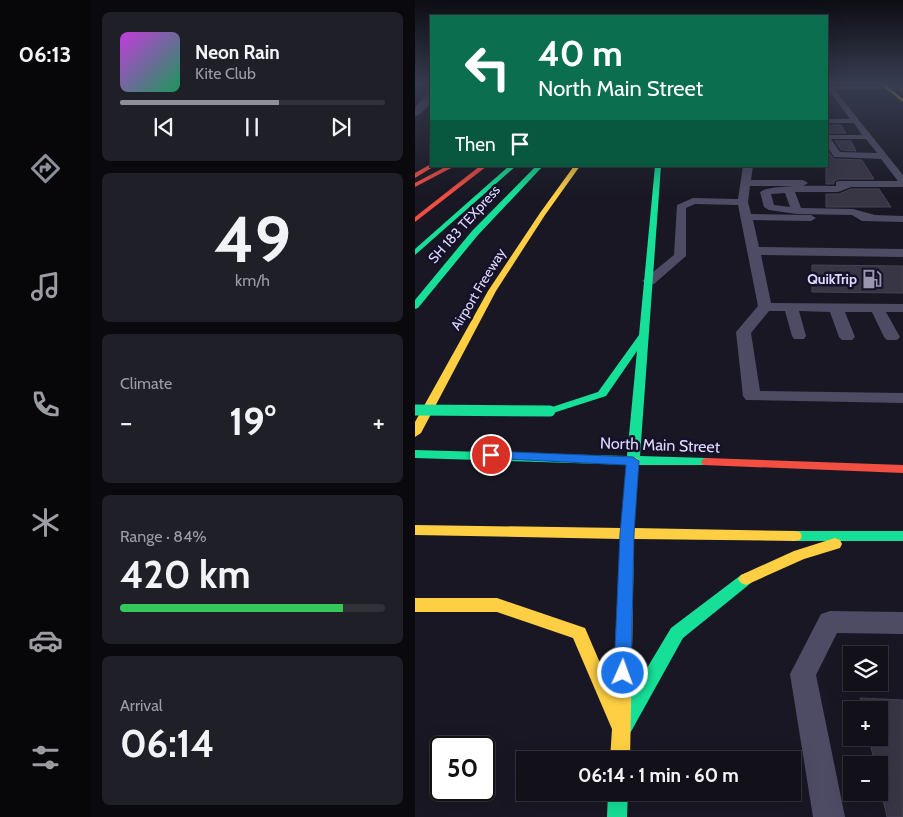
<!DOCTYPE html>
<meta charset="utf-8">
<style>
:root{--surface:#12111a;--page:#1f1f27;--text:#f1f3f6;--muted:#9c9da2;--line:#313139;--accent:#8c9099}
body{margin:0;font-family:Cabin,sans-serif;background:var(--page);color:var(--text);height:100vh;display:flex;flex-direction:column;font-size:19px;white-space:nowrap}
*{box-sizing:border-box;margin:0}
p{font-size:16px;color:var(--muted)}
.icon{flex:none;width:28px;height:28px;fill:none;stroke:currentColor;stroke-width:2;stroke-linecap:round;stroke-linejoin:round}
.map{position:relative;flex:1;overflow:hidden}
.drawer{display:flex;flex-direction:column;gap:12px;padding:12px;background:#0a090e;width:325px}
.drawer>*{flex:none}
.banner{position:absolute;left:15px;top:15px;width:398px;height:152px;border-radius:0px;box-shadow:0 5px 20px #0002,0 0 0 1px var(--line);background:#0b6e4f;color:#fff;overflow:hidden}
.buttons{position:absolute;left:428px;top:646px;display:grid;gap:10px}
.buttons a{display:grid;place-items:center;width:45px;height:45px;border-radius:0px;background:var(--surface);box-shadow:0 5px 20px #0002,0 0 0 1px var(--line);font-size:25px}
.speed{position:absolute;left:15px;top:736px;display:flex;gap:10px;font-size:25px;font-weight:700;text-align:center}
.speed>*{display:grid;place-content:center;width:65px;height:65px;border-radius:50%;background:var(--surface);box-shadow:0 5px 20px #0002,0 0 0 1px var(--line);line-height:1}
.speed .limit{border:2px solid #111;border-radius:8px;background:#fff;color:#111}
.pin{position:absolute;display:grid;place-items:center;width:42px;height:42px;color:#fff;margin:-21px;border:2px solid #fff;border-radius:50%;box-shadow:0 1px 5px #0007}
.me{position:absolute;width:55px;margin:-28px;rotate:2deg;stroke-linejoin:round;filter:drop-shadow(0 0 4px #0008)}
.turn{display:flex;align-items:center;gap:18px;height:105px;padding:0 25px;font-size:22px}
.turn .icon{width:65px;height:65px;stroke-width:2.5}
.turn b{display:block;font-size:35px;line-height:42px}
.then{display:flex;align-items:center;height:48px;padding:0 25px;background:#0003;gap:10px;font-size:19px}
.big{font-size:38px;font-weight:800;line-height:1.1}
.drawer .widget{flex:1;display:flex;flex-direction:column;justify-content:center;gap:8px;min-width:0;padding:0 18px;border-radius:8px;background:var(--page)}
.drawer .dial{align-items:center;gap:0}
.dial b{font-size:65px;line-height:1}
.song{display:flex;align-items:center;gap:15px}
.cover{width:60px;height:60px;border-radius:8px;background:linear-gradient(135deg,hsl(290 70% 55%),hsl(150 70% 35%))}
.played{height:5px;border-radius:2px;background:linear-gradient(90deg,var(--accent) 60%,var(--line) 60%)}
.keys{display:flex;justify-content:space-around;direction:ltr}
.heat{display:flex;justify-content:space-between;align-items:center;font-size:28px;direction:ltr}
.charge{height:8px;border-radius:4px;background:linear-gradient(90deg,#34c759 84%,var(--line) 0)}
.trip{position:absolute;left:101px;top:751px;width:285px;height:50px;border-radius:0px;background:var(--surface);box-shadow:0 5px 20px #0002,0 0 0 1px var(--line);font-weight:800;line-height:50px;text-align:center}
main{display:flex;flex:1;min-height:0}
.menu{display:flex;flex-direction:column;width:90px;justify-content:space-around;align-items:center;background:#07070a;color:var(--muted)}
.menu .icon{width:35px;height:35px}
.menu .on{color:var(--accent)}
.menu b{font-size:22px;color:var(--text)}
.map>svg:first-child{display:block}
</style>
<main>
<nav class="menu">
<b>06:13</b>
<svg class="icon on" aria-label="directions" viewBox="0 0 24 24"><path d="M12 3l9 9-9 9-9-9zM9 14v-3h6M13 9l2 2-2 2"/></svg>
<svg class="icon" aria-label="music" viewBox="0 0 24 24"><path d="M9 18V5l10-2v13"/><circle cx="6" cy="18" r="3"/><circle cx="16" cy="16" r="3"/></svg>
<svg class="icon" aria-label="phone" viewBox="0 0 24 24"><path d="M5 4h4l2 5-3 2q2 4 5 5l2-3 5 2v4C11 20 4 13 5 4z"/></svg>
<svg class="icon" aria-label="climate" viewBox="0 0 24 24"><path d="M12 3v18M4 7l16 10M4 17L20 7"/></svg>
<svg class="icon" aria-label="car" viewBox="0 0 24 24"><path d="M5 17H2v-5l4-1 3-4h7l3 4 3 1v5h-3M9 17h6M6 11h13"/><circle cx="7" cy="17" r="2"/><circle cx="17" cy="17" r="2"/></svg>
<svg class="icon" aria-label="filters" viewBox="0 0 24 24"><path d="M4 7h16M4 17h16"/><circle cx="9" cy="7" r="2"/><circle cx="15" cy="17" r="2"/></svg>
</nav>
<section class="drawer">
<div class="widget">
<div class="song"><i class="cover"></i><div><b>Neon Rain</b><p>Kite Club</p></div></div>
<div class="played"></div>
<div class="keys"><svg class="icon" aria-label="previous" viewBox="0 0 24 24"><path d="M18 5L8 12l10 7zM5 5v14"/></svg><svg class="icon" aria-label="pause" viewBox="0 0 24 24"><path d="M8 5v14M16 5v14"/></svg><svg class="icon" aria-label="next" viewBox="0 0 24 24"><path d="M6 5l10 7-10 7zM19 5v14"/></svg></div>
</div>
<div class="widget dial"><b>49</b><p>km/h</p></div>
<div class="widget"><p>Climate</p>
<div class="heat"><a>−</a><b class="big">19°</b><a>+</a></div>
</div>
<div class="widget"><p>Range · 84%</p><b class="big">420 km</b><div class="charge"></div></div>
<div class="widget"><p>Arrival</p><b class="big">06:14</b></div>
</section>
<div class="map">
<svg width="488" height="817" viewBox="0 0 488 817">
<rect width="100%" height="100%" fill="#181723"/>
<g fill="#383545" stroke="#464256">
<polygon points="411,125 426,125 431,133 411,133"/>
<polygon points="420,141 436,141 441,151 426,150"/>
<polygon points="411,149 419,159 447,160 459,179 424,179 419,181 419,184 411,184"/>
<polygon points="436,189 464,189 476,207 411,207 411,194 424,194"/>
<polygon points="397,265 488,266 488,293 397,292"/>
<polygon points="445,698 488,700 488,817 472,817 464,782 464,765 460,765 454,738 464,738 464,710 448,710"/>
</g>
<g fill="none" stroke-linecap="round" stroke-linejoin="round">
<g fill="#4d4c64" fill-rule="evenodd">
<path d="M 412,86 L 473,86 L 473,88 L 471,89 L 419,89 L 488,175 L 488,187 L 436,187 L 423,192 L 380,192 L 386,208 L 438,209 L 460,215 L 488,216 L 488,222 L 447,221 L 437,215 L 382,214 L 354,210 L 349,207 L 345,192 C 355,184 405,186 421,186 L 421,182 L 424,181 L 483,181 L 466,159 L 419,157 L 411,145 L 411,135 L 447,135 L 439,123 L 411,123 L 411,119 L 435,119 L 412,88 ZM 416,139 L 451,139 L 462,153 L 425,152 ZM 370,193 L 375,207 L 359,205 L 356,194 Z"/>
<polygon points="328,166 338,166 336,180 388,180 393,183 388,186 335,186 333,202 336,214 396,215 401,218 396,221 338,220 344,247 488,249 488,257 346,255 356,303 488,304 488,312 471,312 485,337 482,340 472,340 469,337 457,312 430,312 440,337 437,340 427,340 424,337 415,312 384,311 391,336 389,339 379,339 377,336 370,311 354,311 336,333 345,391 488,393 488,403 331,400 328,396 321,332 343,306 323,205 280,204 271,208 271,256 239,284 234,285 227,281 259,255 262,205 278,198 323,199"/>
<polygon points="415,611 488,612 488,634 422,633 401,675 430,817 398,817 375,674 406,614"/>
</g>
<g fill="#4d4c64" fill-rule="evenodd">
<polygon points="471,84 488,84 488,90 467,89 466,87"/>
<polygon points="16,94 16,103 4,115 0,116 0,107 12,95"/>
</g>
<g fill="#16e098" fill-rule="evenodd">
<polygon points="94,166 101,166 0,255 0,249"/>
<polygon points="121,166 128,166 63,235 3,308 0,309 0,300 57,231"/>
<polygon points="240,166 246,166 225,456 292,458 296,459 298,462 296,465 218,465 0,458 0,450 212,456 222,351 191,396 135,414 129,411 131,409 183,392 224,335"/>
<polygon points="380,531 488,531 488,541 380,541 375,540 373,536 375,532"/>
<polygon points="331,573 336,575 339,579 336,583 268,638 213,737 206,739 199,737 197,730 199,723 256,628 326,575"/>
<polygon points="193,792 213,792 212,817 192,817"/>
</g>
<g fill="#ffcf43" fill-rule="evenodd">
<polygon points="464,83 468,83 488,99 488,102"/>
<polygon points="159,166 165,166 130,215 81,291 6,433 0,437 0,422 73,291 125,213"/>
<polygon points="218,457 222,458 224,461 219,528 380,531 385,532 387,536 385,540 380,541 219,539 215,760 195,760 197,729 158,638 82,612 0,612 0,598 82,598 170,628 198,693 205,539 0,535 0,525 206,528 212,461 214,458"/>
<polygon points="420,538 425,540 427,544 425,548 389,559 331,585 326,583 323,579 326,575 379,551"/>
</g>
<g fill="#f24e42" fill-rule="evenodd">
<polygon points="16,164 18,167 0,178 0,173"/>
<polygon points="32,166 40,166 0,187 0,183"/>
<polygon points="65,166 72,166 0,222 0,217"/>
<polygon points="292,458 488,465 488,473 288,465 286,462 288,459"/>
</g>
<polyline stroke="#16e098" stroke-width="11" points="0,410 135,411"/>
</g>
<linearGradient id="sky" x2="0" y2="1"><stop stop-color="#0d0d13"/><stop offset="0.42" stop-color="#373c50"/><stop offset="1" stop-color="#373c50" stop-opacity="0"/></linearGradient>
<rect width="488" height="197" fill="url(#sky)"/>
<polygon fill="#1a73e8" stroke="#114b97" points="76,451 218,457 224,461 219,534 216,673 214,679 208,681 202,679 199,673 205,534 211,465 71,458 69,455"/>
<defs>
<symbol id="fuel-bare" viewBox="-9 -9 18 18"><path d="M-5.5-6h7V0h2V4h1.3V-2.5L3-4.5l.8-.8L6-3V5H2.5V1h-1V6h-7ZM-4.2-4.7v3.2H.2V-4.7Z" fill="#9996b1" stroke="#151129" stroke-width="2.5" paint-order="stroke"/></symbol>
</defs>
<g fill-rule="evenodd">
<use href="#fuel-bare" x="443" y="265" width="28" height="28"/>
</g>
<g text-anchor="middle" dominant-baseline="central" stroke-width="5" stroke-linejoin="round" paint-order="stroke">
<g font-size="14" fill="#dfdafe" stroke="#151129">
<text transform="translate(49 224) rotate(-48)">SH 183 TEXpress</text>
<text transform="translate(63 289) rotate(-59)">Airport Freeway</text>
</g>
<g font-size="14" font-weight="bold" fill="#dfdafe" stroke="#151129" text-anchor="end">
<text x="442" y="279">QuikTrip</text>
</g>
<g font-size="16" fill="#dfdafe" stroke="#151129">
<text transform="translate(245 445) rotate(2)">North Main Street</text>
</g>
</g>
</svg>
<div class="buttons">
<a><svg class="icon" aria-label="layers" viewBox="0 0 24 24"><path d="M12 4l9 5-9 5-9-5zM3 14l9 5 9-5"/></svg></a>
<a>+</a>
<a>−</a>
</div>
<div class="speed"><div class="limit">50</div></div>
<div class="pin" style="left:76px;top:455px;background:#d93025"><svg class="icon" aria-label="arrive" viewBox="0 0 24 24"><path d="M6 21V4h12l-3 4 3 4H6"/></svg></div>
<svg class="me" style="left:208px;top:673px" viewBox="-20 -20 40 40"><circle r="17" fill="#1a73e8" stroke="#fff" stroke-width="3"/><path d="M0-11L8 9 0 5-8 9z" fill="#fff"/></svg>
<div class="trip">06:14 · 1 min · 60 m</div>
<div class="banner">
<div class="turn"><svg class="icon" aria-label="left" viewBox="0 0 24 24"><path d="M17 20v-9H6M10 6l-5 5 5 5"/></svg><div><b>40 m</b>North Main Street</div></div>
<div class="then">Then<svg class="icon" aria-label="arrive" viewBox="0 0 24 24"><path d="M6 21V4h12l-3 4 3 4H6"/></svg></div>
</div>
</div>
</main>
